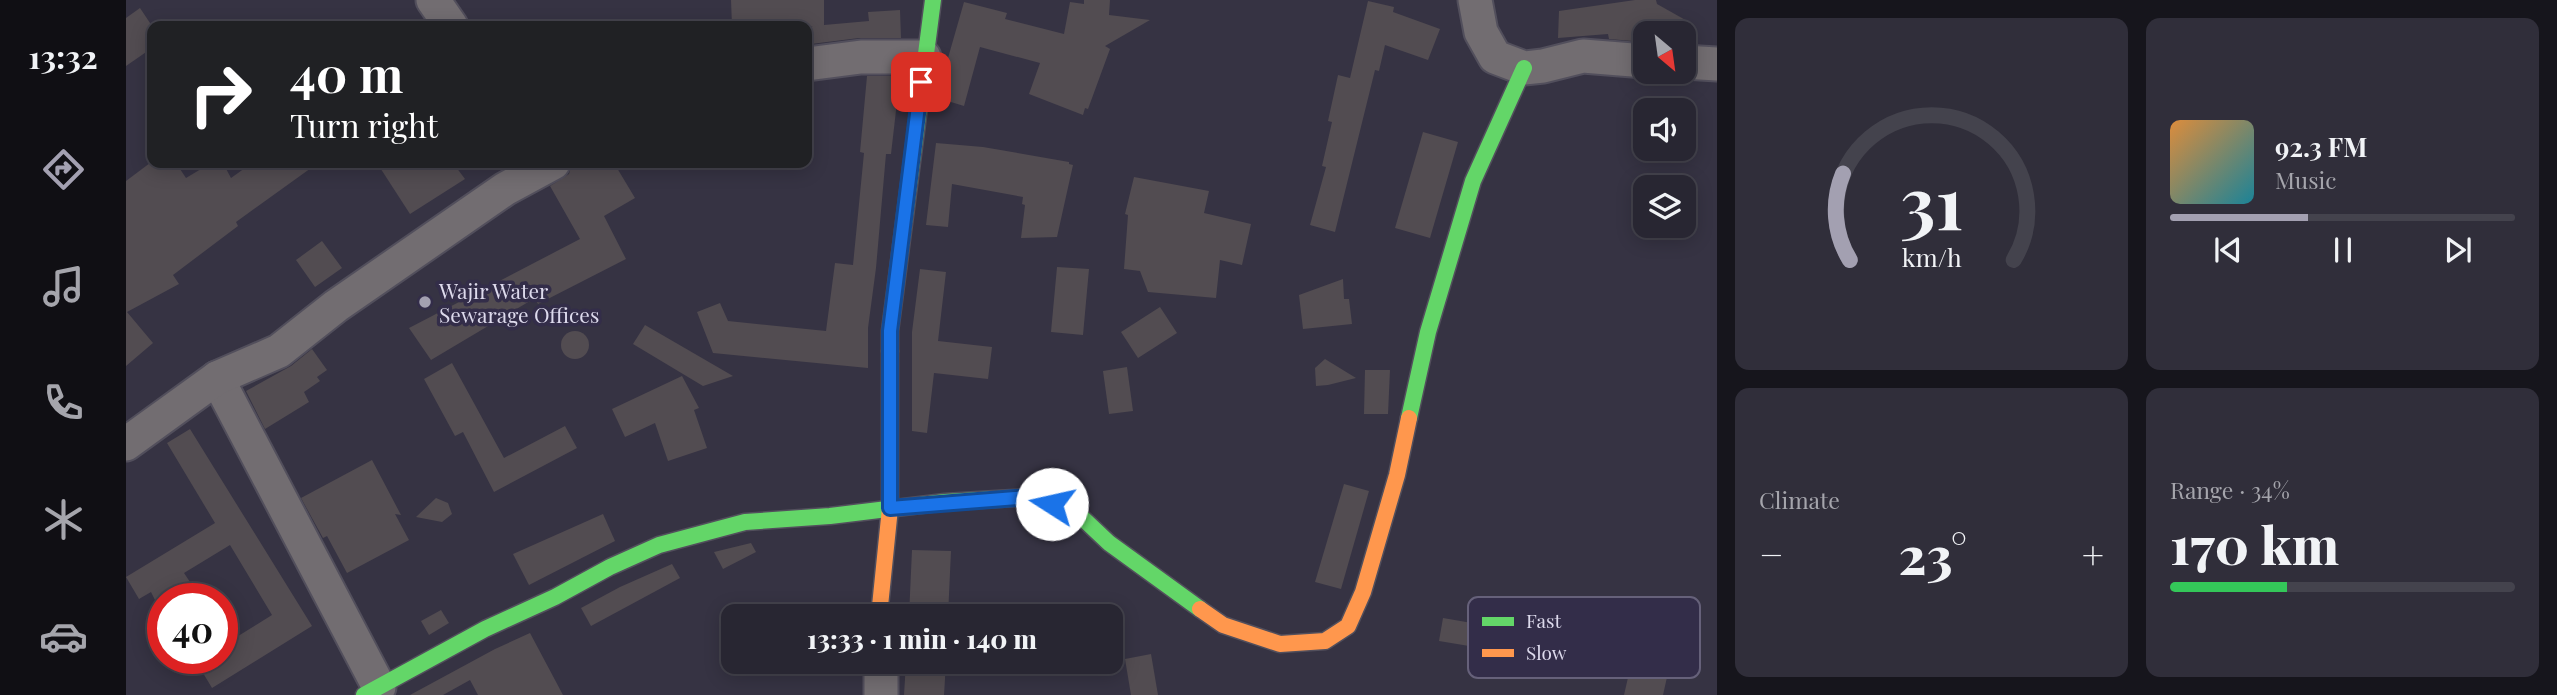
<!DOCTYPE html>
<meta charset="utf-8">
<style>
:root{--surface:#282632;--page:#302e3a;--text:#f1f3f6;--muted:#a5a5ac;--line:#44434d;--accent:#a3a0b1}
body{margin:0;font-family:"Playfair Display",serif;background:var(--page);color:var(--text);height:100vh;display:flex;flex-direction:column;font-size:26px;white-space:nowrap}
*{box-sizing:border-box;margin:0}
p{font-size:23px;color:var(--muted)}
.icon{flex:none;width:38px;height:38px;fill:none;stroke:currentColor;stroke-width:2;stroke-linecap:round;stroke-linejoin:round}
.map{position:relative;flex:1;overflow:hidden}
.panel{display:flex;flex-direction:column;gap:18px;padding:18px;background:#16151c;width:840px}
.panel>*{flex:none}
.top-card{position:absolute;left:21px;top:21px;width:665px;height:147px;border-radius:14px;box-shadow:0 4px 18px #0003,0 0 0 2px var(--line);background:#202124;color:#fff;overflow:hidden}
.needle{width:46px;rotate:151deg}
.controls{position:absolute;left:1507px;top:21px;display:grid;gap:14px}
.controls a{display:grid;place-items:center;width:63px;height:63px;border-radius:14px;background:var(--surface);box-shadow:0 4px 18px #0003,0 0 0 2px var(--line);font-size:35px}
.speed{position:absolute;left:21px;top:583px;display:flex;gap:14px;font-size:35px;font-weight:700;text-align:center}
.speed>*{display:grid;place-content:center;width:91px;height:91px;border-radius:50%;background:var(--surface);box-shadow:0 4px 18px #0003,0 0 0 2px var(--line);line-height:1}
.speed .limit{border:10px solid #d22;background:#fff;color:#111}
.pin{position:absolute;display:grid;place-items:center;width:60px;height:60px;color:#fff;margin:-30px;border-radius:14px;box-shadow:0 4px 10px #0006}
.me{position:absolute;width:77px;margin:-38px;rotate:280deg;stroke-linejoin:round;filter:drop-shadow(0 0 5px #0008)}
.turn{display:flex;align-items:center;gap:24px;height:147px;padding:0 28px;font-size:32px}
.turn .icon{width:91px;height:91px;stroke-width:2.5}
.turn b{display:block;font-size:49px;line-height:60px}
.big{font-size:52px;font-weight:800;line-height:1.1}
.panel .widget{flex:1;display:flex;flex-direction:column;justify-content:center;gap:10px;min-width:0;padding:0 24px;border-radius:14px;background:var(--page)}
.panel .dial{align-items:center;gap:0}
.dial svg{height:182px;overflow:visible;fill:none;stroke:var(--line);stroke-width:7;stroke-linecap:round;text-anchor:middle}
.dial text{fill:var(--text);stroke:none}
.song{display:flex;align-items:center;gap:21px}
.cover{width:84px;height:84px;border-radius:10px;background:linear-gradient(135deg,hsl(30 70% 55%),hsl(190 70% 35%))}
.played{height:7px;border-radius:4px;background:linear-gradient(90deg,var(--accent) 40%,var(--line) 40%)}
.keys{display:flex;justify-content:space-around;direction:ltr}
.heat{display:flex;justify-content:space-between;align-items:center;font-size:38px;direction:ltr}
.charge{height:10px;border-radius:5px;background:linear-gradient(90deg,#34c759 34%,var(--line) 0)}
.panel .tiles{flex:1;display:grid;gap:18px;grid-template-columns:repeat(2,1fr)}
.trip{position:absolute;left:595px;top:604px;width:402px;height:70px;border-radius:14px;background:var(--surface);box-shadow:0 4px 18px #0003,0 0 0 2px var(--line);font-weight:800;line-height:70px;text-align:center}
main{display:flex;flex:1;min-height:0}
.menu{display:flex;flex-direction:column;width:126px;justify-content:space-around;align-items:center;background:#100f14;color:var(--muted)}
.menu .icon{width:49px;height:49px}
.menu .current{color:var(--accent)}
.menu b{font-size:32px;color:var(--text)}
.map>svg:first-child{display:block}
</style>
<main>
<nav class="menu">
<b>13:32</b>
<svg class="icon current" aria-label="directions" viewBox="0 0 24 24"><path d="M12 3l9 9-9 9-9-9zM9 14v-3h6M13 9l2 2-2 2"/></svg>
<svg class="icon" aria-label="music" viewBox="0 0 24 24"><path d="M9 18V5l10-2v13"/><circle cx="6" cy="18" r="3"/><circle cx="16" cy="16" r="3"/></svg>
<svg class="icon" aria-label="phone" viewBox="0 0 24 24"><path d="M5 4h4l2 5-3 2q2 4 5 5l2-3 5 2v4C11 20 4 13 5 4z"/></svg>
<svg class="icon" aria-label="climate" viewBox="0 0 24 24"><path d="M12 3v18M4 7l16 10M4 17L20 7"/></svg>
<svg class="icon" aria-label="car" viewBox="0 0 24 24"><path d="M5 17H2v-5l4-1 3-4h7l3 4 3 1v5h-3M9 17h6M6 11h13"/><circle cx="7" cy="17" r="2"/><circle cx="17" cy="17" r="2"/></svg>
</nav>
<div class="map">
<svg width="1591" height="695" viewBox="0 0 1591 695">
<rect width="100%" height="100%" fill="#363343"/>
<g fill="#524c51">
<polygon points="605,0 698,0 698,25 743,21 742,12 774,10 775,38 733,38 685,44 684,27 687,26 606,26"/>
<polygon points="958,0 984,0 983,15 1024,20 979,46 984,49 962,109 959,108 957,115 903,94 914,63 854,47 838,106 815,99 818,72 838,2 881,13 879,19 938,34 944,2 958,4"/>
<polygon points="1509,0 1530,0 1531,4 1563,22 1529,33 1519,33 1519,39 1507,41 1483,39 1482,34 1432,38 1433,11"/>
<polygon points="1242,1 1268,7 1267,12 1314,29 1302,60 1259,45 1253,71 1249,70 1209,232 1184,225 1200,167 1196,166 1206,122 1202,121 1212,75 1224,78"/>
<polygon points="14,8 26,26 26,48 0,66 0,18"/>
<polygon points="741,76 774,76 765,154 760,154 750,268 742,328 742,368 587,353 571,312 594,303 602,321 700,331 709,263 727,265 738,153 734,152"/>
<polygon points="1297,132 1332,142 1304,238 1269,228"/>
<polygon points="810,143 857,147 943,162 943,164 947,165 931,237 895,238 899,205 896,204 897,197 826,184 822,227 800,225"/>
<polygon points="24,163 50,163 60,178 85,163 97,163 105,178 126,163 192,163 110,222 112,226 47,275 53,284 1,312 27,343 0,366 0,181"/>
<polygon points="251,163 327,163 339,179 284,214"/>
<polygon points="446,163 488,163 509,198 478,216 500,259 412,304 409,298 305,360 283,328 454,239 424,186 443,174"/>
<polygon points="1008,177 1083,191 1078,213 1125,224 1116,265 1094,260 1090,298 1022,292 1014,271 998,269 1002,215 999,214"/>
<polygon points="196,241 216,268 189,287 170,260"/>
<polygon points="931,267 963,269 957,335 925,332"/>
<polygon points="794,269 820,272 812,341 866,347 862,379 808,373 801,433 786,431 786,332"/>
<polygon points="1217,279 1218,299 1223,299 1226,324 1177,329 1173,295"/>
<polygon points="1034,307 1051,333 1012,358 995,332"/>
<polygon points="519,325 607,376 577,386 507,344"/>
<circle cx="449" cy="345" r="14"/>
<polygon points="186,349 201,370 191,377 194,381 178,392 183,402 139,429 120,391 165,366"/>
<polygon points="1199,359 1230,378 1202,385 1190,386 1189,368"/>
<polygon points="326,363 378,458 439,426 451,448 368,492 337,432 329,436 298,379"/>
<polygon points="1001,367 1007,411 983,414 977,371"/>
<polygon points="1239,370 1264,370 1262,414 1238,414"/>
<polygon points="556,376 573,408 568,410 581,448 542,461 529,423 499,437 486,409"/>
<polygon points="64,429 186,626 86,688 68,658 96,658 96,646 146,615 104,545 58,573 64,582 30,602 25,592 13,599 0,577 89,523 41,443"/>
<polygon points="246,460 275,515 269,514 283,540 221,573 201,536 197,538 175,498"/>
<polygon points="1218,484 1243,491 1215,589 1189,582"/>
<polygon points="310,498 322,503 326,514 316,522 290,517"/>
<polygon points="477,514 489,541 403,585 387,554"/>
<polygon points="625,543 630,552 597,569 588,552"/>
<polygon points="786,550 825,551 822,616 783,616"/>
<polygon points="546,564 554,578 465,626 455,608 494,587"/>
<polygon points="315,610 323,623 303,635 295,621"/>
<polygon points="1317,618 1346,623 1343,646 1313,641"/>
<polygon points="404,633 437,695 352,695 344,680 317,695 284,695 369,649"/>
<polygon points="1509,647 1546,655 1537,695 1498,695"/>
<polygon points="1025,654 1032,695 1005,695 999,659"/>
<polygon points="780,662 820,662 818,695 778,695"/>
</g>
<g fill="none" stroke-linecap="round" stroke-linejoin="round">
<defs>
<g id="street">
<polyline points="307,0 325,26"/>
<polyline points="1349,0 1355,32 1369,57 1398,68 1417,66 1457,56 1519,61"/>
<polyline points="1558,62 1591,64"/>
<polyline points="681,64 735,57 798,57"/>
<polyline points="91,378 253,687"/>
<polyline points="0,444 91,378 153,351 210,306 379,189 427,163"/>
<polyline points="755,662 755,695"/>
</g>
<g id="fast">
<polyline points="764,351 764,331 807,0"/>
<polyline points="1283,418 1302,332 1347,181 1398,68"/>
<polyline points="238,695 359,629 429,597 484,567 533,545 619,522 704,516 819,502 903,497 948,510 983,543 1074,609"/>
</g>
<g id="slow">
<polyline points="1074,609 1097,625 1154,644 1199,641 1222,626 1237,592 1271,475 1283,418"/>
<polyline points="753,616 764,508 764,351"/>
</g>
</defs>
<use href="#street" stroke="#524f5c" stroke-width="37"/>
<use href="#fast" stroke="#524f5c" stroke-width="19"/>
<use href="#slow" stroke="#524f5c" stroke-width="19"/>
<use href="#street" stroke="#726d71" stroke-width="33"/>
<use href="#fast" stroke="#63d668" stroke-width="16"/>
<use href="#slow" stroke="#ff974d" stroke-width="16"/>
</g>
<g fill="none" stroke-linecap="round" stroke-linejoin="round">
<defs>
<polyline id="route" points="795,82 764,331 764,508 903,497 926,504"/>
</defs>
<use href="#route" stroke="#114b97" stroke-width="18"/>
<use href="#route" stroke="#1a73e8" stroke-width="12"/>
</g>
<circle fill="#a3a0b1" stroke="#332d49" stroke-width="2.5" cx="299" cy="302" r="7"/>
<g text-anchor="middle" dominant-baseline="central" stroke-width="7" stroke-linejoin="round" paint-order="stroke">
<g font-size="21" fill="#dddaec" stroke="#332d49" text-anchor="start">
<text x="313" y="290">Wajir Water<tspan x="313" dy="24">Sewarage Offices</tspan></text>
</g>
</g>
<rect x="1342" y="597" width="232" height="81" rx="10" fill="#332d49" stroke="#66617a" stroke-width="2"/>
<rect x="1356" y="617" width="32" height="9" fill="#63d668"/>
<rect x="1356" y="649" width="32" height="8" fill="#ff974d"/>
<g font-size="19" fill="#dddaec">
<text x="1400" y="628">Fast</text>
<text x="1400" y="660">Slow</text>
</g>
</svg>
<div class="controls">
<a><svg class="needle" viewBox="-14 -14 28 28"><path d="M0-13l5 13h-10z" fill="#e53935"/><path d="M0 13l5-13h-10z" fill="#a5a5ac"/></svg></a>
<a><svg class="icon" aria-label="sound" viewBox="0 0 24 24"><path d="M4 9h4l5-4v14l-5-4H4zM17 9q2 3 0 6"/></svg></a>
<a><svg class="icon" aria-label="layers" viewBox="0 0 24 24"><path d="M12 4l9 5-9 5-9-5zM3 14l9 5 9-5"/></svg></a>
</div>
<div class="speed"><div class="limit">40</div></div>
<div class="pin" style="left:795px;top:82px;background:#d93025"><svg class="icon" aria-label="arrive" viewBox="0 0 24 24"><path d="M6 21V4h12l-3 4 3 4H6"/></svg></div>
<svg class="me" style="left:926px;top:504px" viewBox="-20 -20 40 40"><circle r="19" fill="#fff"/><path d="M0-13L10 11 0 6-10 11z" fill="#1a73e8"/></svg>
<div class="trip">13:33 · 1 min · 140 m</div>
<div class="top-card">
<div class="turn"><svg class="icon" aria-label="right" viewBox="0 0 24 24"><path d="M7 20v-9h11M14 6l5 5-5 5"/></svg><div><b>40 m</b>Turn right</div></div>
</div>
</div>
<section class="panel">
<div class="tiles">
<div class="widget dial"><svg viewBox="0 0 100 80">
<path d="M14 69A42 42 0 1 1 86 69"/>
<path d="M14 69A42 42 0 0 1 11 31" stroke="#a3a0b1"/>
<text x="50" y="56" font-size="32" font-weight="700">31</text>
<text x="50" y="72" font-size="11">km/h</text>
</svg></div>
<div class="widget">
<div class="song"><i class="cover"></i><div><b>92.3 FM</b><p>Music</p></div></div>
<div class="played"></div>
<div class="keys"><svg class="icon" aria-label="previous" viewBox="0 0 24 24"><path d="M18 5L8 12l10 7zM5 5v14"/></svg><svg class="icon" aria-label="pause" viewBox="0 0 24 24"><path d="M8 5v14M16 5v14"/></svg><svg class="icon" aria-label="next" viewBox="0 0 24 24"><path d="M6 5l10 7-10 7zM19 5v14"/></svg></div>
</div>
<div class="widget"><p>Climate</p>
<div class="heat"><a>−</a><b class="big">23°</b><a>+</a></div>
</div>
<div class="widget"><p>Range · 34%</p><b class="big">170 km</b><div class="charge"></div></div>
</div>
</section>
</main>
